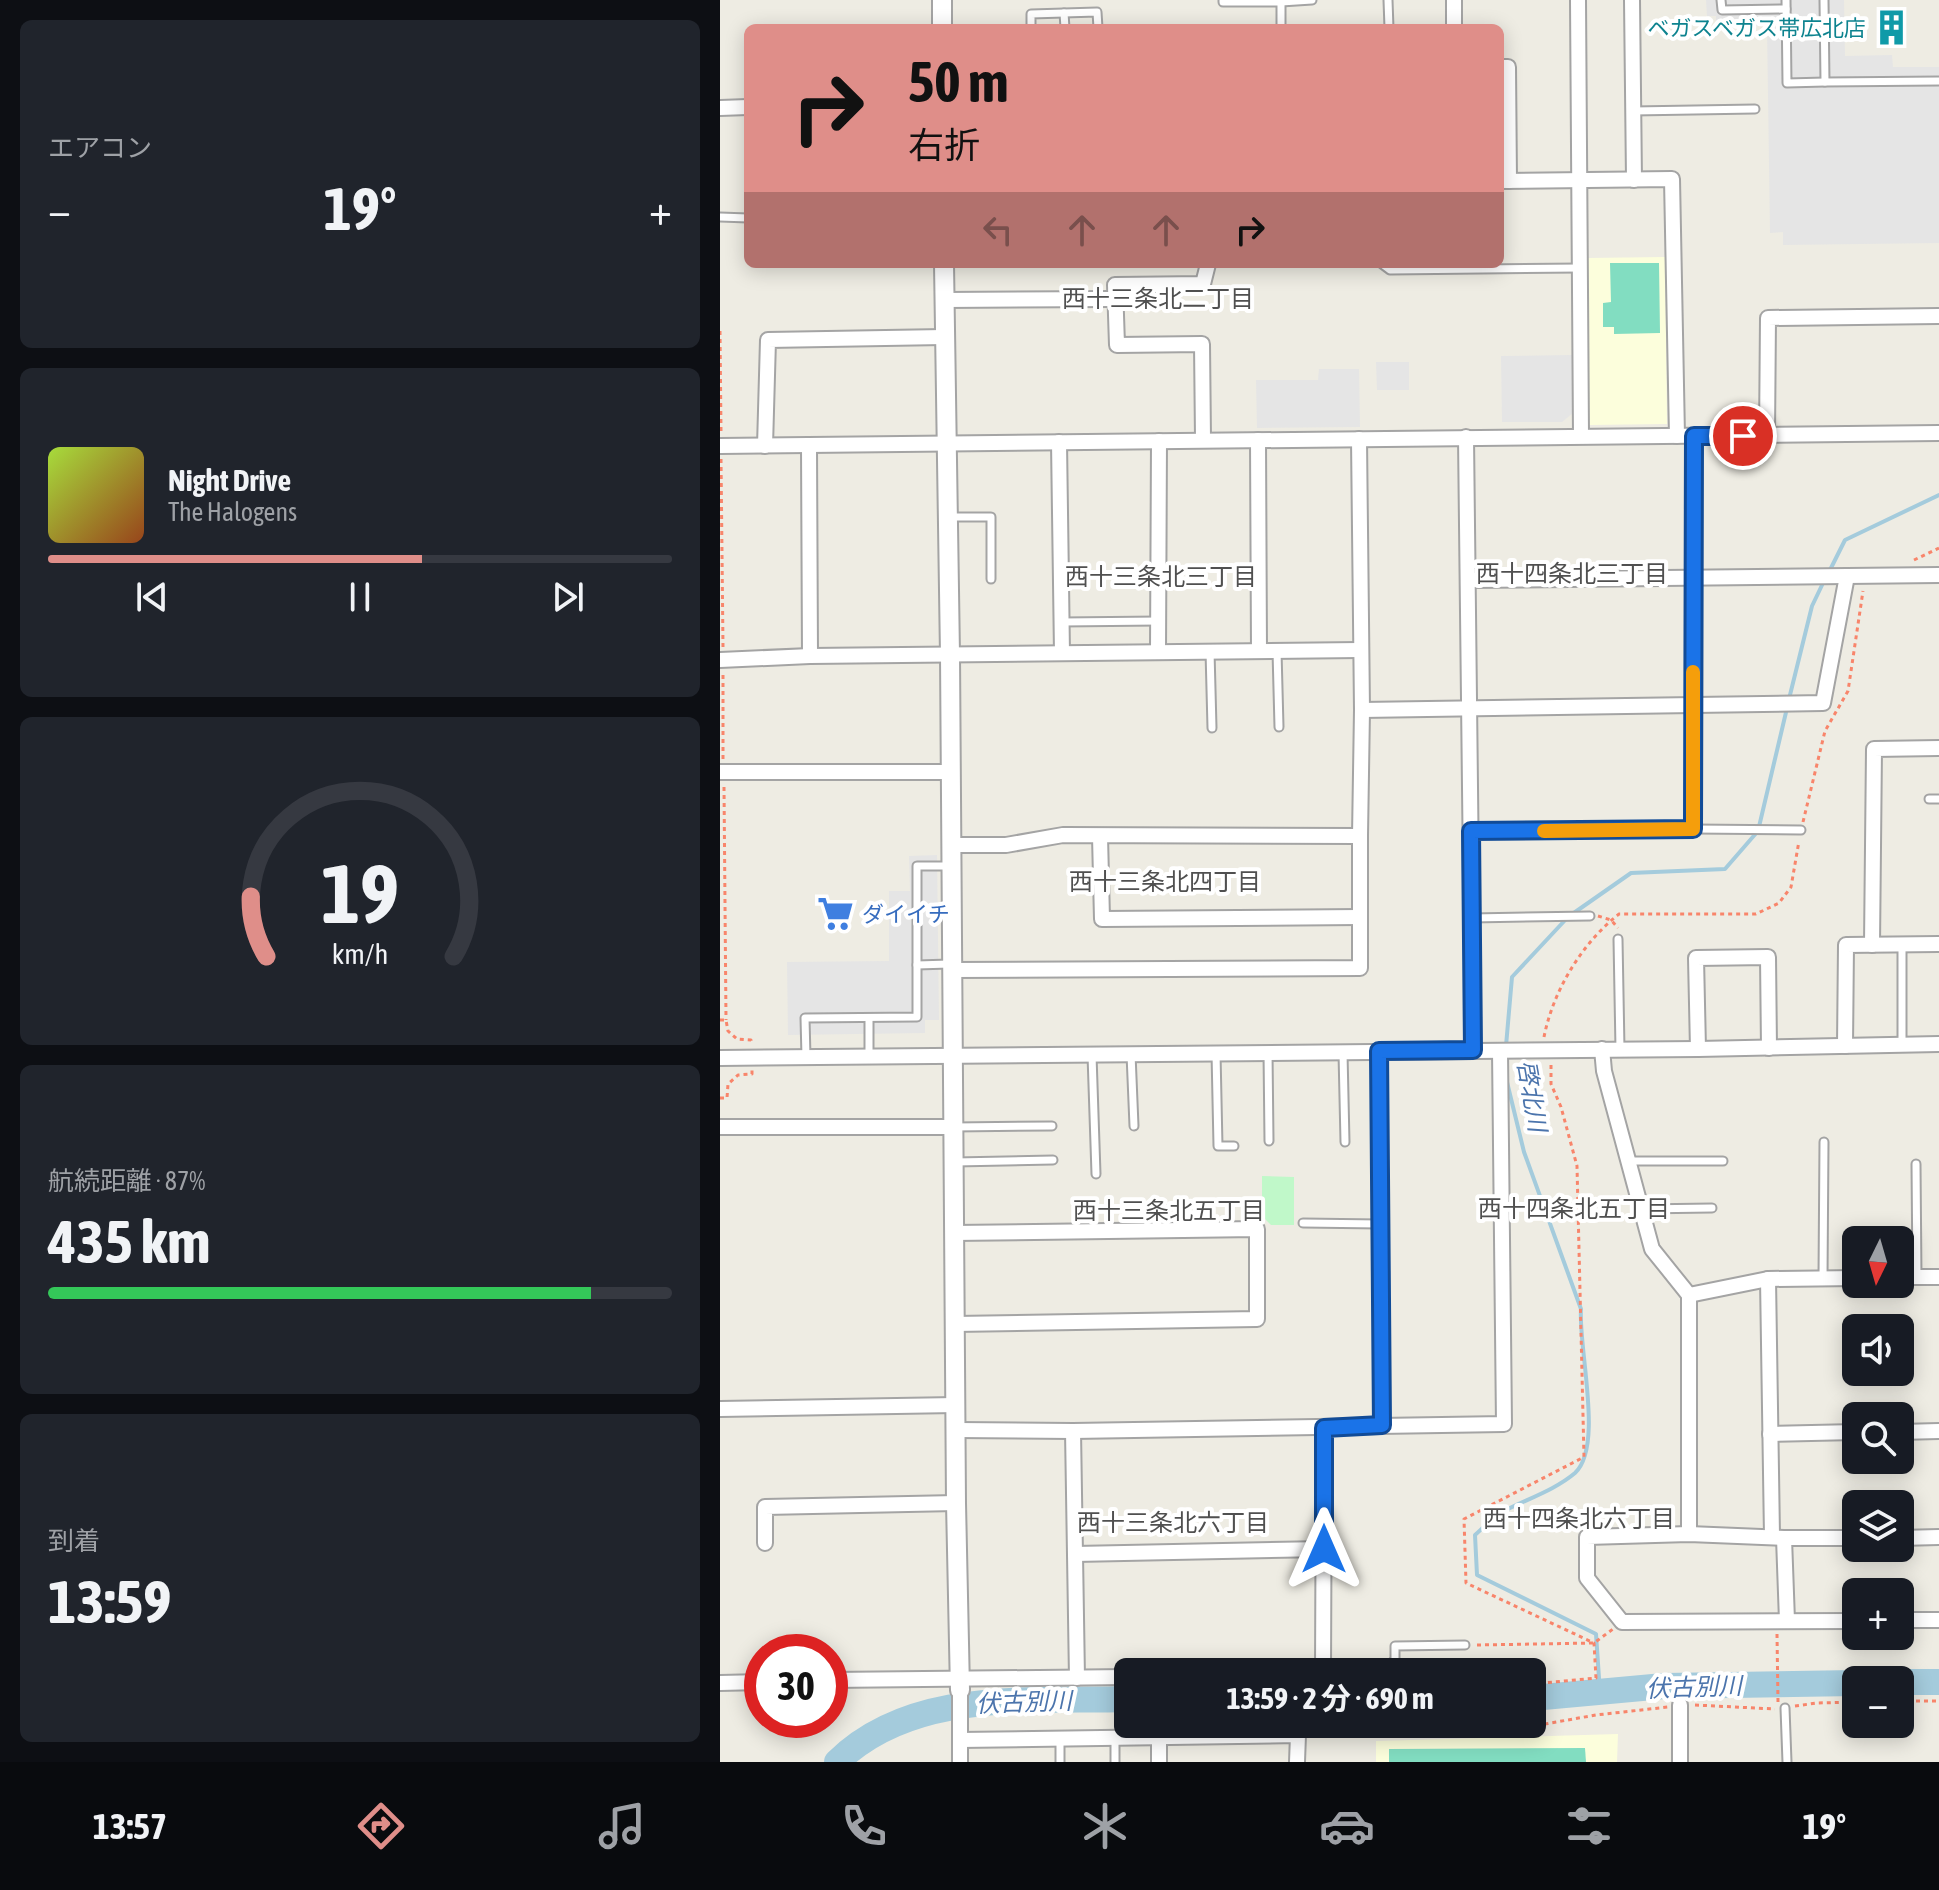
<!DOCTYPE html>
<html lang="ja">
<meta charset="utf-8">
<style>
:root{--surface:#171b24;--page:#20242c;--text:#f1f3f6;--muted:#9ea1a6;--line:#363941;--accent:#df8e89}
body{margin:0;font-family:"Asap Condensed","Noto Sans JP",sans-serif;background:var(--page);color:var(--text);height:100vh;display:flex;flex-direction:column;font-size:30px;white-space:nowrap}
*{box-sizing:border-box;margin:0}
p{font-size:26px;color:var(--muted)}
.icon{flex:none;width:44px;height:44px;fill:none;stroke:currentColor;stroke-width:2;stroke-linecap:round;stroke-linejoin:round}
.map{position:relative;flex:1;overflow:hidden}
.sheet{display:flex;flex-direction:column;gap:20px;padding:20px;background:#0d0f14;width:720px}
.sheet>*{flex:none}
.hud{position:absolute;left:24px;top:24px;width:760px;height:244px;border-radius:12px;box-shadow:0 4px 20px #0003;background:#df8e89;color:#111;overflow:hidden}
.needle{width:52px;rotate:185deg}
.controls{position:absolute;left:1122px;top:1226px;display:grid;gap:16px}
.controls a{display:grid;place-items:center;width:72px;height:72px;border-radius:12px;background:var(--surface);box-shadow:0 4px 20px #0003;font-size:40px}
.speed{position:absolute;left:24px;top:1634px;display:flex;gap:16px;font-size:40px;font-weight:700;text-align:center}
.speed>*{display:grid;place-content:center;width:104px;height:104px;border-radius:50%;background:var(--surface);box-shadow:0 4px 20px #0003;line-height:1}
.speed .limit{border:12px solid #d22;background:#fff;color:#111}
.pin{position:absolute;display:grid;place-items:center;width:68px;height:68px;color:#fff;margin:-34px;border:4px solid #fff;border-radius:50%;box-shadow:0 2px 8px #0007}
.me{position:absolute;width:88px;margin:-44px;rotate:0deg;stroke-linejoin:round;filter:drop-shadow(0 0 6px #0008)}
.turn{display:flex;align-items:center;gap:28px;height:168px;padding:0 32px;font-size:36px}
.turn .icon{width:104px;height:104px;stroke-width:2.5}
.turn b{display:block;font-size:56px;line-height:68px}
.lanes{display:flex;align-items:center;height:76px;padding:0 32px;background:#0003;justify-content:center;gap:40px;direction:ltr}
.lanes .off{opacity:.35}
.big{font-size:60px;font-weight:700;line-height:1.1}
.sheet .tile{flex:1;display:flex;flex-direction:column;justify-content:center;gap:12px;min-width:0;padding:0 28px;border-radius:12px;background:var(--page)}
.sheet .dial{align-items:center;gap:0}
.dial svg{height:208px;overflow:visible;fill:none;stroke:var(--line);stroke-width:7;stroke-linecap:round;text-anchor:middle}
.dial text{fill:var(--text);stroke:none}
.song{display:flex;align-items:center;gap:24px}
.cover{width:96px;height:96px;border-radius:12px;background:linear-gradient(135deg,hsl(80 70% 55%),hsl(20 70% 35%))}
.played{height:8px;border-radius:4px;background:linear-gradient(90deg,var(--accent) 60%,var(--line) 60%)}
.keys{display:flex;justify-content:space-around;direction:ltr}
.heat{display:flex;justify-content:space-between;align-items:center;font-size:44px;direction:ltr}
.charge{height:12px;border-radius:6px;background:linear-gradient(90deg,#34c759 87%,var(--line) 0)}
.trip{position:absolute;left:394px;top:1658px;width:432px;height:80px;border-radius:12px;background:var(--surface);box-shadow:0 4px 20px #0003;font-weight:700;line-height:80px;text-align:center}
.menu{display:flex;height:128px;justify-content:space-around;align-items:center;background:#090b0e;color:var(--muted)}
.menu .icon{width:56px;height:56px}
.menu .selected{color:var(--accent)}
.menu b{font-size:36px;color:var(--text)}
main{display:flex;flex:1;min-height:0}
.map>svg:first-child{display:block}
</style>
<main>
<section class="sheet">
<div class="tile"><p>エアコン</p>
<div class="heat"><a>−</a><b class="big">19°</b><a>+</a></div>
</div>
<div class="tile">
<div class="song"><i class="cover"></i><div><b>Night Drive</b><p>The Halogens</p></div></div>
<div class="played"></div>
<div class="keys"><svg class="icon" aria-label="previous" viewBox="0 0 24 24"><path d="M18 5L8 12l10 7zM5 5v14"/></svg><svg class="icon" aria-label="pause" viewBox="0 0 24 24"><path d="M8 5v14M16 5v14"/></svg><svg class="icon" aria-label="next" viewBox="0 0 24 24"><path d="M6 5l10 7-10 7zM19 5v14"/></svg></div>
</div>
<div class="tile dial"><svg viewBox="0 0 100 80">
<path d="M14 69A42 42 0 1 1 86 69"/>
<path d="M14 69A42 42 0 0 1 8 46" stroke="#df8e89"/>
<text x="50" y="56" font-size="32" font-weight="700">19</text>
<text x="50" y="72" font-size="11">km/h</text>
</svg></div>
<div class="tile"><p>航続距離 · 87%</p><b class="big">435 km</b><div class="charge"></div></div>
<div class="tile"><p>到着</p><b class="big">13:59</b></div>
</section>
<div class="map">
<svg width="1219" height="1762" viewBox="0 0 1219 1762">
<rect width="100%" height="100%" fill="#eeece3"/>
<g fill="#fcfedc">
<polygon points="945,257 947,424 869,425 867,258"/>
<polygon points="898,1734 897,1762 656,1762 656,1741"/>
</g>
<polygon fill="#c0f8c9" points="542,1176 574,1177 574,1225 551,1225 542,1216"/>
<g fill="#82ddc1">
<polygon points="890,263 939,263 940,333 894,334 894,327 883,327 883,303 891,302"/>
<polygon points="865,1748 866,1762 669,1762 669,1749"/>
</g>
<g fill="#e5e5e5">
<polygon points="986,0 1124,0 1125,56 1172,55 1173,67 1219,67 1219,243 1063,245 1063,232 1050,233 1047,26 996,26 996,16 987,16"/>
<polygon points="852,355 853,413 842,422 782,422 781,356"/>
<polygon points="656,362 689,362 689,390 657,390"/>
<polygon points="599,369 639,369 640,427 537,428 536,380 598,380"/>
<polygon points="217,855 219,1020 205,1020 205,1033 68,1035 67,962 169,961 169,891 190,891 189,856"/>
</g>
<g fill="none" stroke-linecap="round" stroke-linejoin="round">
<g stroke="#a4cbdc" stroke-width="4">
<polyline points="1108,574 1125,540 1219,495"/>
<polyline points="1069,699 1092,606 1104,581"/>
<polyline points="786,1046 792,977 848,917 911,873 1005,869 1038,831 1067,708"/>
<path d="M 786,1078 L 804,1152 L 861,1309 C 858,1348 884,1446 855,1473 C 835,1490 807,1499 784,1511 C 773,1517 764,1527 755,1535 L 757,1575 L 876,1634 L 880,1693"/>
</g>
<g stroke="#a4cbdc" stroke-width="26">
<polyline points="1180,1682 1219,1682"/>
<polyline points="812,1698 944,1686 1136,1683"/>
<path d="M 117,1762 C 192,1688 312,1702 408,1699"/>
</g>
<defs>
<g id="service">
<polyline points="503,0 503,2 561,2 561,28"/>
<polyline points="668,0 669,28"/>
<polyline points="1001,0 1002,10 1066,9"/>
<polyline points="1066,0 1067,83 1105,82"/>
<polyline points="1104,0 1105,82 1219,81"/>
<polyline points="561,2 592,0"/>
<polyline points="344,13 345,28"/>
<polyline points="311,28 311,14 377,12 378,28"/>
<polyline points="913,111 1035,109"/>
<polyline points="0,217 28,218"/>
<polyline points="662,264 670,270 860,268"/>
<polyline points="227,517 271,517 271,579"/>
<polyline points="342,622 439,621"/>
<polyline points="490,651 492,728"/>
<polyline points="557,651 559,727"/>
<polyline points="1209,799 1219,799"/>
<polyline points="973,829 1081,830"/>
<polyline points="752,918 870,916"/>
<polyline points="898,939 900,1049"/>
<polyline points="197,965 229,964"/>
<polyline points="149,1018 149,1055"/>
<polyline points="1182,1044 1182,944"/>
<polyline points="548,1052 549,1141"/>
<polyline points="496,1053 498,1146 514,1146"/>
<polyline points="623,1053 625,1142"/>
<polyline points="411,1054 414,1126"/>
<polyline points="372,1055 376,1174"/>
<polyline points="86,1057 85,1018 197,1017 197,866 231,866"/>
<polyline points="234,1127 332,1126"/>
<polyline points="910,1161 1003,1161"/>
<polyline points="235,1162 333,1160"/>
<polyline points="1196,1164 1197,1277"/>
<polyline points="921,1209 992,1208"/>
<polyline points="583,1223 660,1224"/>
<polyline points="1103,1278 1104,1142"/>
<polyline points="603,1667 668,1668 675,1659 675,1646 745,1645"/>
<polyline points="1065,1708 1067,1762"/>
<polyline points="395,1737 395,1762"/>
<polyline points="340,1738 340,1762"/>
</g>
<g id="minor">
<polyline points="734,0 734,28"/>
<polyline points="858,0 861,436"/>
<polyline points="912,0 914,180"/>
<polyline points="780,67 788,67 789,181"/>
<polyline points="0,108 28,107"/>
<polyline points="780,181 952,179 957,436"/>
<polyline points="224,300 393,299"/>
<polyline points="1047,435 1048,318 1219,316"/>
<polyline points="746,437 753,1050"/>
<polyline points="483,439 482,344 397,345 395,285 483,284 488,264"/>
<polyline points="538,440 539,651"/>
<polyline points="339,442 342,653"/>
<polyline points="0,446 1219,433"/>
<polyline points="45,446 48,340 224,337"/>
<polyline points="89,446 90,656"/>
<polyline points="749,580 1219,575"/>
<polyline points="438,652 439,441"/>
<polyline points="0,660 90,656 640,650"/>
<polyline points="642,710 1103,703 1127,576"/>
<polyline points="0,772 229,772"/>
<polyline points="751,831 973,829 974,436"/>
<polyline points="380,836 382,919 640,917"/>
<polyline points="231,845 286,845 343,835 640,836 642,710 639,439"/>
<polyline points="1152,945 1154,749 1219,748"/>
<polyline points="232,970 640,968 640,836"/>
<polyline points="1125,1046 1126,945 1219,944"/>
<polyline points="882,1049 884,1071 932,1249 969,1295 969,1534"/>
<polyline points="978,1049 976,958 1048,957 1049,1048"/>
<polyline points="659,1051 662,1425"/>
<polyline points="0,1058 978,1049 1219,1044"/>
<polyline points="0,1127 234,1127"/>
<polyline points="234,1233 537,1229 537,1319 235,1324"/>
<polyline points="1180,1277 1219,1277"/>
<polyline points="1048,1279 1052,1536"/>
<polyline points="969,1295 1048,1279 1136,1278"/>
<polyline points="0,1409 236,1405"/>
<polyline points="237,1430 353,1431 784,1424 780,1051"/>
<polyline points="353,1431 357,1678"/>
<polyline points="1180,1432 1219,1431"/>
<polyline points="1050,1434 1136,1432"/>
<polyline points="1064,1538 1067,1621"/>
<polyline points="1136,1538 1064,1538 969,1534 867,1537 867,1578 902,1622 1136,1621"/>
<polyline points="1180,1538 1219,1537"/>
<polyline points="45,1543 45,1507 236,1503"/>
<polyline points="355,1554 604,1549"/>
<polyline points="1180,1620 1219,1620"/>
<polyline points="603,1672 604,1428"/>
<polyline points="110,1680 408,1677"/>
<polyline points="0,1683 42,1682"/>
<polyline points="960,1705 960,1762"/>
<polyline points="240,1740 578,1735 577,1762"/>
<polyline points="240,1762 240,1690"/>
<polyline points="439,1762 439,1737"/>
</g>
<g id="tertiary">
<polyline points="222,0 222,28"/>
<polyline points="224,264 230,655 236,1503 240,1690"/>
</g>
</defs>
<use href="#service" stroke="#a4a4a4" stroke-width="11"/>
<use href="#minor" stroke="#a4a4a4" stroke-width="18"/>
<use href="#tertiary" stroke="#a4a4a4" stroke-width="22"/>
<g stroke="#f8856b" stroke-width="3" stroke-dasharray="4 4" stroke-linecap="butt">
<polyline points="0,331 1,431"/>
<polyline points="1,459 3,647"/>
<polyline points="1194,560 1219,548"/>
<polyline points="3,675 3,759"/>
<polyline points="4,787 6,1020"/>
<polyline points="1083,822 1105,731 1128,691 1143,591"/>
<polyline points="878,916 891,920 898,928"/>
<polyline points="0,1020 6,1020 8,1031 17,1039 31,1040 31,1043"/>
<path d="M 824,1037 C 833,991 862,943 899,914 L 1036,914 L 1059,903 L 1071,887 L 1079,841"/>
<polyline points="802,1065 802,1067 817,1066"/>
<polyline points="0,1098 7,1098 8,1084 18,1075 32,1074 32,1070"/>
<polyline points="1057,1634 1058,1702"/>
<polyline points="757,1645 874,1643 893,1629"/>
<polyline points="812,1684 876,1678 874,1643 746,1583 744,1519 864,1457 857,1166 841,1107 831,1084 831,1065 828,1066"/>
<polyline points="1180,1701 1219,1701"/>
<polyline points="975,1705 1055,1709"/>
<polyline points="1075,1706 1097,1703 1136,1702"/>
<polyline points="593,1734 791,1730 876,1715 948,1707"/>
</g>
<use href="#service" stroke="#fff" stroke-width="7"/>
<use href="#minor" stroke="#fff" stroke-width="14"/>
<use href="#tertiary" stroke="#fff" stroke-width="18"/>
</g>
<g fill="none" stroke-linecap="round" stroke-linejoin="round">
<defs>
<polyline id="route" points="604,1549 604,1428 662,1425 659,1051 753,1050 751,831 973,829 974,436 1023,436"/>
</defs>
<use href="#route" stroke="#114b97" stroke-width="20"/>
<use href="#route" stroke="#1a73e8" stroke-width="14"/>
<polyline stroke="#f59e0b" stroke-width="14" points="824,831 973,829 973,672"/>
</g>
<defs>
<symbol id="building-bare" viewBox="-9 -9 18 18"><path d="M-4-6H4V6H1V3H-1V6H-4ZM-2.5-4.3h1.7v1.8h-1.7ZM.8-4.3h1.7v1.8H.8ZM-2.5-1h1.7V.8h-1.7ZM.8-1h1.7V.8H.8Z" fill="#0f9aa8" stroke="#fff" stroke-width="2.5" paint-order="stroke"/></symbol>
<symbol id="supermarket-bare" viewBox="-9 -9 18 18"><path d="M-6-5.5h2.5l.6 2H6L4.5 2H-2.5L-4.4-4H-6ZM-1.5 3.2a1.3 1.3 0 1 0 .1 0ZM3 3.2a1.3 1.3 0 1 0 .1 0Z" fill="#3f7fe0" stroke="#fff" stroke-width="2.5" paint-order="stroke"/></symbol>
</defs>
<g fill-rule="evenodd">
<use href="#building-bare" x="1146" y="2" width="51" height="51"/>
<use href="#supermarket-bare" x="90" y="888" width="51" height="51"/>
</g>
<g text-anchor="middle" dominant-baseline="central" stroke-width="8" stroke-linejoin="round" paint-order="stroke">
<g font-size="22" fill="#0d838f" stroke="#fff" text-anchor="end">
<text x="1146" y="28">ベガスベガス帯広北店</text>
</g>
<g font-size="22" fill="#366cbe" stroke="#fff" text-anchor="start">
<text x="142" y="914">ダイイチ</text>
</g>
<g font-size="24" fill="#505050" stroke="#fff">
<text x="438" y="298">西十三条北二丁目</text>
<text x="852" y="573">西十四条北三丁目</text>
<text x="441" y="576">西十三条北三丁目</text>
<text x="445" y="881">西十三条北四丁目</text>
<text x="854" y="1208">西十四条北五丁目</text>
<text x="449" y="1210">西十三条北五丁目</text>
<text x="859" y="1518">西十四条北六丁目</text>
<text x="453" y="1522">西十三条北六丁目</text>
</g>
<g font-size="24" font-style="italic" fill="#4b74ac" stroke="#fff">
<text transform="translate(812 1096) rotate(80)">啓北川</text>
<text transform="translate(974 1687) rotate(-2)">伏古別川</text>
<text transform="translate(304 1702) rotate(-2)">伏古別川</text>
</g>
</g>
</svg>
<div class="controls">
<a><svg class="needle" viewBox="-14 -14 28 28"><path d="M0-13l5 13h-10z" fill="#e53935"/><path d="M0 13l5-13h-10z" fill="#9ea1a6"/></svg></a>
<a><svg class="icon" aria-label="sound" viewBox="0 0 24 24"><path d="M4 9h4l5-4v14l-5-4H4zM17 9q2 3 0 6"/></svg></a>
<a><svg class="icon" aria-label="search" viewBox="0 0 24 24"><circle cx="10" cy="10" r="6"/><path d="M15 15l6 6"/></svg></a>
<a><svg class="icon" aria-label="layers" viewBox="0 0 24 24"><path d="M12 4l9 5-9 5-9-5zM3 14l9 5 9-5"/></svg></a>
<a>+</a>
<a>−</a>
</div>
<div class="speed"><div class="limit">30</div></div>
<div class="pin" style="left:1023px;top:436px;background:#d93025"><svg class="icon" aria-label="arrive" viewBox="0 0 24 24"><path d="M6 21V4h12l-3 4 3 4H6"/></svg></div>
<svg class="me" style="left:604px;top:1549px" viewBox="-20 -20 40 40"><path d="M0-17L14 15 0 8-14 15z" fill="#1a73e8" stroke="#fff" stroke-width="4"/></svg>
<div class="trip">13:59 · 2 分 · 690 m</div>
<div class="hud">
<div class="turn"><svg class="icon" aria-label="right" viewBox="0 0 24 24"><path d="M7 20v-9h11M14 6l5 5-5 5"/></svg><div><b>50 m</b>右折</div></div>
<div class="lanes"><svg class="icon off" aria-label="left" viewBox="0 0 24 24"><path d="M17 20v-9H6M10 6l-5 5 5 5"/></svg><svg class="icon off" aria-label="ahead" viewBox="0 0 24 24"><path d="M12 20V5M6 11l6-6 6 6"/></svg><svg class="icon off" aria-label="ahead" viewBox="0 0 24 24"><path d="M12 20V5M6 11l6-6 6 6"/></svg><svg class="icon" aria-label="right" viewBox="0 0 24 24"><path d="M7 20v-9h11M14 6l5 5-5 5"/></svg></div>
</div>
</div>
</main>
<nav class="menu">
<b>13:57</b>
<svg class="icon selected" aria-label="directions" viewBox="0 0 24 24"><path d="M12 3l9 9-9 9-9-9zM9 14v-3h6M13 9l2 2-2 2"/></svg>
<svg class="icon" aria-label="music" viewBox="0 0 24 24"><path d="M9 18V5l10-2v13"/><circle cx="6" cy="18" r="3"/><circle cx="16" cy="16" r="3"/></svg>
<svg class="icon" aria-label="phone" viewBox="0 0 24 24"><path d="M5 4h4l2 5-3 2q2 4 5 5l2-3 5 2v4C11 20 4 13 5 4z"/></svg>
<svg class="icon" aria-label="climate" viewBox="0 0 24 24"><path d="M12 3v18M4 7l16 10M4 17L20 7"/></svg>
<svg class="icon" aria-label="car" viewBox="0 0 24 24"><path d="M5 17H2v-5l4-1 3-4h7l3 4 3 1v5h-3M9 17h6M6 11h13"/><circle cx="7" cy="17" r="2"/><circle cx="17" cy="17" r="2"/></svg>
<svg class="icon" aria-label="filters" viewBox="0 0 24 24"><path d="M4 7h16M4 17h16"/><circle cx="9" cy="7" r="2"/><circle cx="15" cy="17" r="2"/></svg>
<b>19°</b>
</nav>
